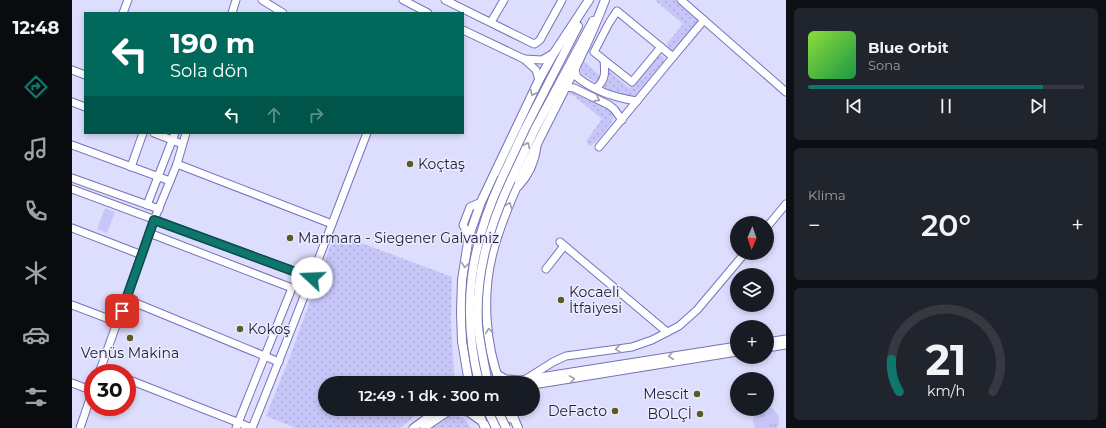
<!DOCTYPE html>
<html lang="tr">
<meta charset="utf-8">
<style>
:root{--surface:#171b24;--page:#20242c;--text:#f1f3f6;--muted:#9ea1a6;--line:#363941;--accent:#0f766e}
body{margin:0;font-family:Montserrat,sans-serif;background:var(--page);color:var(--text);height:100vh;display:flex;flex-direction:column;font-size:15px;white-space:nowrap}
*{box-sizing:border-box;margin:0}
p{font-size:13px;color:var(--muted)}
.icon{flex:none;width:22px;height:22px;fill:none;stroke:currentColor;stroke-width:2;stroke-linecap:round;stroke-linejoin:round}
.map{position:relative;flex:1;overflow:hidden}
.details{display:flex;flex-direction:column;gap:8px;padding:8px;background:#0d0f14;width:320px}
.details>*{flex:none}
.top-card{position:absolute;left:12px;top:12px;width:380px;height:122px;border-radius:0px;box-shadow:0 2px 6px #0003;background:#00695c;color:#fff;overflow:hidden}
.needle{width:26px;rotate:182deg}
.buttons{position:absolute;left:658px;top:216px;display:grid;gap:8px}
.buttons a{display:grid;place-items:center;width:44px;height:44px;border-radius:50%;background:var(--surface);box-shadow:0 2px 6px #0003;font-size:20px}
.speed{position:absolute;left:12px;top:364px;display:flex;gap:8px;font-size:20px;font-weight:700;text-align:center}
.speed>*{display:grid;place-content:center;width:52px;height:52px;border-radius:50%;background:var(--surface);box-shadow:0 2px 6px #0003;line-height:1}
.speed .limit{border:6px solid #d22;background:#fff;color:#111}
.pin{position:absolute;display:grid;place-items:center;width:34px;height:34px;color:#fff;margin:-17px;border-radius:8px;box-shadow:0 2px 6px #0006}
.me{position:absolute;width:44px;margin:-22px;rotate:290deg;stroke-linejoin:round;filter:drop-shadow(0 0 3px #0008)}
.turn{display:flex;align-items:center;gap:14px;height:84px;padding:0 20px;font-size:18px}
.turn .icon{width:52px;height:52px;stroke-width:2.5}
.turn b{display:block;font-size:28px;line-height:34px}
.lanes{display:flex;align-items:center;height:38px;padding:0 20px;background:#0003;justify-content:center;gap:20px;direction:ltr}
.lanes .off{opacity:.35}
.big{font-size:30px;font-weight:600;line-height:1.1}
.details .card{flex:1;display:flex;flex-direction:column;justify-content:center;gap:6px;min-width:0;padding:0 14px;border-radius:6px;background:var(--page)}
.details .dial{align-items:center;gap:0}
.dial svg{height:104px;overflow:visible;fill:none;stroke:var(--line);stroke-width:7;stroke-linecap:round;text-anchor:middle}
.dial text{fill:var(--text);stroke:none}
.song{display:flex;align-items:center;gap:12px}
.cover{width:48px;height:48px;border-radius:6px;background:linear-gradient(135deg,hsl(90 70% 55%),hsl(140 70% 35%))}
.played{height:4px;border-radius:2px;background:linear-gradient(90deg,var(--accent) 85%,var(--line) 85%)}
.keys{display:flex;justify-content:space-around;direction:ltr}
.heat{display:flex;justify-content:space-between;align-items:center;font-size:22px;direction:ltr}
.trip{position:absolute;left:246px;top:376px;width:222px;height:40px;border-radius:20px;background:var(--surface);box-shadow:0 2px 6px #0003;font-weight:600;line-height:40px;text-align:center}
main{display:flex;flex:1;min-height:0}
.menu{display:flex;flex-direction:column;width:72px;justify-content:space-around;align-items:center;background:#090b0e;color:var(--muted)}
.menu .icon{width:28px;height:28px}
.menu .selected{color:var(--accent)}
.menu b{font-size:18px;color:var(--text)}
.map>svg:first-child{display:block}
</style>
<main>
<nav class="menu">
<b>12:48</b>
<svg class="icon selected" aria-label="directions" viewBox="0 0 24 24"><path d="M12 3l9 9-9 9-9-9zM9 14v-3h6M13 9l2 2-2 2"/></svg>
<svg class="icon" aria-label="music" viewBox="0 0 24 24"><path d="M9 18V5l10-2v13"/><circle cx="6" cy="18" r="3"/><circle cx="16" cy="16" r="3"/></svg>
<svg class="icon" aria-label="phone" viewBox="0 0 24 24"><path d="M5 4h4l2 5-3 2q2 4 5 5l2-3 5 2v4C11 20 4 13 5 4z"/></svg>
<svg class="icon" aria-label="climate" viewBox="0 0 24 24"><path d="M12 3v18M4 7l16 10M4 17L20 7"/></svg>
<svg class="icon" aria-label="car" viewBox="0 0 24 24"><path d="M5 17H2v-5l4-1 3-4h7l3 4 3 1v5h-3M9 17h6M6 11h13"/><circle cx="7" cy="17" r="2"/><circle cx="17" cy="17" r="2"/></svg>
<svg class="icon" aria-label="filters" viewBox="0 0 24 24"><path d="M4 7h16M4 17h16"/><circle cx="9" cy="7" r="2"/><circle cx="15" cy="17" r="2"/></svg>
</nav>
<div class="map">
<svg width="714" height="428" viewBox="0 0 714 428">
<defs>
<pattern id="grass-dots" width="8" height="8" patternUnits="userSpaceOnUse"><rect width="8" height="8" fill="#c7c6f9"/><path d="M2 2h.1M6 6h.1" fill="none" stroke="#abaad6" stroke-width="1.8" stroke-linecap="round"/></pattern>
<pattern id="park-tufts" width="24" height="20" patternUnits="userSpaceOnUse"><rect width="24" height="20" fill="#c7c6f9"/><path d="M3 7l-1-3M5 7V3M7 7l1-3M15 17l-1-3M17 17v-4M19 17l1-3" fill="none" stroke="#abaad6"/></pattern>
</defs>
<rect width="100%" height="100%" fill="#ddddfd"/>
<g fill="url(#grass-dots)">
<polygon points="583,0 609,0 629,18 603,50 599,51 596,50 595,43 611,24"/>
<path d="M 584,55 L 590,56 L 592,58 L 592,61 L 563,96 C 551,96 542,93 531,88 L 537,77 L 535,69 L 557,88 Z"/>
<polygon points="511,60 528,76 525,83 510,74 509,67"/>
<path d="M 498,92 L 502,92 L 536,108 C 538,110 541,113 541,116 C 542,124 525,143 518,146 L 515,144 L 515,140 L 530,119 L 501,95 L 497,95 Z"/>
<polygon points="263,233 380,277 379,321 382,374 382,383 253,383 253,409 352,409 328,428 224,428 194,416 217,359"/>
<polygon points="381,415 392,418 399,428 359,428 376,416"/>
</g>
<path fill="url(#park-tufts)" d="M 698,407 C 706,412 710,420 705,428 L 683,428 C 679,421 681,414 688,409 L 695,409 L 695,408 Z"/>
<polygon fill="#c7c6f9" points="33,208 43,212 35,233 25,229"/>
<g fill="none" stroke-linecap="round" stroke-linejoin="round">
<defs>
<g id="minor">
<polyline points="190,0 211,13"/>
<polyline points="331,0 356,13"/>
<polyline points="373,0 462,44 464,43 468,40 490,0"/>
<polyline points="609,0 714,92"/>
<polyline points="51,13 56,0"/>
<polyline points="160,13 164,0"/>
<polyline points="419,22 432,0"/>
<polyline points="391,30 452,59 464,70 467,80"/>
<polyline points="452,59 470,60 482,53"/>
<polyline points="532,60 560,82 589,47"/>
<polyline points="0,70 13,75"/>
<path d="M 503,70 L 505,77 C 521,90 544,98 565,101"/>
<polyline points="494,87 502,88 537,105 542,109 550,120"/>
<path d="M 524,88 C 534,80 533,72 532,60 L 522,52 L 537,23 L 545,11 L 601,57"/>
<polyline points="0,102 13,107"/>
<polyline points="82,133 110,144"/>
<polyline points="0,145 98,181"/>
<polyline points="527,147 601,57 632,20"/>
<polyline points="105,164 260,224"/>
<polyline points="59,167 71,133"/>
<polyline points="0,178 87,209"/>
<path d="M 447,186 C 457,175 463,161 465,147"/>
<polyline points="0,189 240,278"/>
<polyline points="75,205 103,133"/>
<polyline points="695,227 714,204"/>
<polyline points="0,228 70,255"/>
<polyline points="77,233 220,288 164,428"/>
<polyline points="397,236 391,225 398,207 409,202"/>
<polyline points="488,242 595,332"/>
<polyline points="474,269 492,246"/>
<polyline points="54,299 207,362"/>
<polyline points="0,305 45,322"/>
<polyline points="695,342 714,339"/>
<polyline points="695,348 714,345"/>
<polyline points="29,368 40,373"/>
<polyline points="27,373 82,220 105,164 114,133"/>
<polyline points="425,374 434,379 449,380 665,346"/>
<polyline points="55,379 180,428"/>
<polyline points="454,379 481,362 494,356 560,347 580,340 607,326 625,310 673,253"/>
<polyline points="0,383 21,391"/>
<polyline points="461,385 665,352"/>
<polyline points="378,410 396,412 410,422"/>
<polyline points="8,428 21,390"/>
<path d="M 180,428 C 220,330 257,231 295,133"/>
<polyline points="341,428 367,409"/>
<polyline points="352,428 380,409"/>
</g>
<g id="major">
<polyline points="430,178 453,129 506,26"/>
<polyline points="439,180 463,129 521,21"/>
<polyline points="397,383 390,341 389,312 390,280 397,236 409,202 467,80 482,53 517,0"/>
<path d="M 428,383 C 413,344 410,295 420,255 C 427,227 438,201 450,175 C 477,117 510,61 533,0"/>
<polyline points="405,409 413,428"/>
<polyline points="438,409 446,428"/>
<path d="M 417,428 C 420,415 431,416 442,419"/>
</g>
</defs>
<use href="#minor" stroke="#7772bb" stroke-width="9"/>
<use href="#major" stroke="#7772bb" stroke-width="10"/>
<use href="#minor" stroke="#fff" stroke-width="7"/>
<use href="#major" stroke="#fff" stroke-width="8"/>
<defs>
<g id="major-bridge">
<path d="M 407,383 C 389,309 398,246 430,178"/>
<path d="M 416,383 C 412,364 408,345 406,326 C 403,274 417,227 439,180"/>
<polyline points="415,409 424,428"/>
<polyline points="425,409 434,428"/>
</g>
</defs>
<use href="#major-bridge" stroke="#7772bb" stroke-width="10" stroke-linecap="butt"/>
<use href="#major-bridge" stroke="#fff" stroke-width="8"/>
</g>
<defs><path id="oneway-chevron" d="M-2-3.5L2.5 0L-2 3.5" fill="none" stroke-width="1.6" stroke-linecap="round" stroke-linejoin="round"/></defs>
<g stroke="#9c9ba8">
<use href="#oneway-chevron" transform="translate(461 93) rotate(116)"/>
<use href="#oneway-chevron" transform="translate(525 99) rotate(26)"/>
<use href="#oneway-chevron" transform="translate(455 145) rotate(-65)"/>
<use href="#oneway-chevron" transform="translate(437 205) rotate(-67)"/>
<use href="#oneway-chevron" transform="translate(393 265) rotate(98)"/>
<use href="#oneway-chevron" transform="translate(417 331) rotate(-96)"/>
<use href="#oneway-chevron" transform="translate(546 349) rotate(171)"/>
<use href="#oneway-chevron" transform="translate(599 356) rotate(172)"/>
<use href="#oneway-chevron" transform="translate(500 379) rotate(-9)"/>
</g>
<g fill="none" stroke-linecap="round" stroke-linejoin="round">
<defs>
<polyline id="route" points="50,311 82,220 240,278"/>
</defs>
<use href="#route" stroke="#0a4d48" stroke-width="10"/>
<use href="#route" stroke="#0f766e" stroke-width="7"/>
</g>
<g fill="#5c5925" stroke="#ececfd" stroke-width="1.5">
<circle cx="338" cy="164" r="4"/>
<circle cx="218" cy="238" r="4"/>
<circle cx="489" cy="300" r="4"/>
<circle cx="168" cy="329" r="4"/>
<circle cx="58" cy="338" r="4"/>
<circle cx="625" cy="394" r="4"/>
<circle cx="543" cy="411" r="4"/>
<circle cx="628" cy="414" r="4"/>
</g>
<g text-anchor="middle" dominant-baseline="central" stroke-width="3" stroke-linejoin="round" paint-order="stroke">
<g font-size="14" fill="#23203e" stroke="#ececfd" text-anchor="start">
<text x="346" y="164">Koçtaş</text>
<text x="226" y="238">Marmara - Siegener Galvaniz</text>
<text x="497" y="292">Kocaeli<tspan x="497" dy="16">İtfaiyesi</tspan></text>
<text x="176" y="329">Kokoş</text>
<text x="58" y="353" text-anchor="middle">Venüs Makina</text>
<text x="617" y="394" text-anchor="end">Mescit</text>
<text x="535" y="411" text-anchor="end">DeFacto</text>
<text x="620" y="414" text-anchor="end">BOLÇİ</text>
</g>
</g>
</svg>
<div class="buttons">
<a><svg class="needle" viewBox="-14 -14 28 28"><path d="M0-13l5 13h-10z" fill="#e53935"/><path d="M0 13l5-13h-10z" fill="#9ea1a6"/></svg></a>
<a><svg class="icon" aria-label="layers" viewBox="0 0 24 24"><path d="M12 4l9 5-9 5-9-5zM3 14l9 5 9-5"/></svg></a>
<a>+</a>
<a>−</a>
</div>
<div class="speed"><div class="limit">30</div></div>
<div class="pin" style="left:50px;top:311px;background:#d93025"><svg class="icon" aria-label="arrive" viewBox="0 0 24 24"><path d="M6 21V4h12l-3 4 3 4H6"/></svg></div>
<svg class="me" style="left:240px;top:278px" viewBox="-20 -20 40 40"><circle r="19" fill="#fff"/><path d="M0-13L10 11 0 6-10 11z" fill="#0f766e"/></svg>
<div class="trip">12:49 · 1 dk · 300 m</div>
<div class="top-card">
<div class="turn"><svg class="icon" aria-label="left" viewBox="0 0 24 24"><path d="M17 20v-9H6M10 6l-5 5 5 5"/></svg><div><b>190 m</b>Sola dön</div></div>
<div class="lanes"><svg class="icon" aria-label="left" viewBox="0 0 24 24"><path d="M17 20v-9H6M10 6l-5 5 5 5"/></svg><svg class="icon off" aria-label="ahead" viewBox="0 0 24 24"><path d="M12 20V5M6 11l6-6 6 6"/></svg><svg class="icon off" aria-label="right" viewBox="0 0 24 24"><path d="M7 20v-9h11M14 6l5 5-5 5"/></svg></div>
</div>
</div>
<section class="details">
<div class="card">
<div class="song"><i class="cover"></i><div><b>Blue Orbit</b><p>Sona</p></div></div>
<div class="played"></div>
<div class="keys"><svg class="icon" aria-label="previous" viewBox="0 0 24 24"><path d="M18 5L8 12l10 7zM5 5v14"/></svg><svg class="icon" aria-label="pause" viewBox="0 0 24 24"><path d="M8 5v14M16 5v14"/></svg><svg class="icon" aria-label="next" viewBox="0 0 24 24"><path d="M6 5l10 7-10 7zM19 5v14"/></svg></div>
</div>
<div class="card"><p>Klima</p>
<div class="heat"><a>−</a><b class="big">20°</b><a>+</a></div>
</div>
<div class="card dial"><svg viewBox="0 0 100 80">
<path d="M14 69A42 42 0 1 1 86 69"/>
<path d="M14 69A42 42 0 0 1 8 44" stroke="#0f766e"/>
<text x="50" y="56" font-size="32" font-weight="700">21</text>
<text x="50" y="72" font-size="11">km/h</text>
</svg></div>
</section>
</main>
